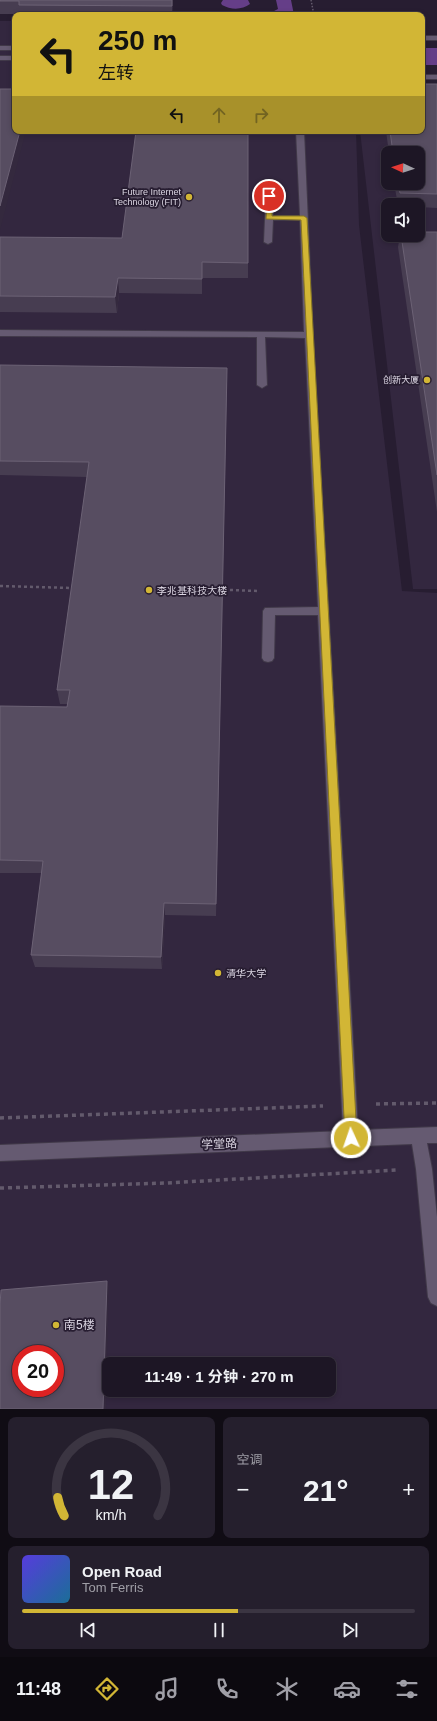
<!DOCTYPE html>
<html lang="zh">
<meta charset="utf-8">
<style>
:root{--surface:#1d1625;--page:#251f2d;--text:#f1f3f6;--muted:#a09fa7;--line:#3b3542;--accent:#d2b635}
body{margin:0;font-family:Arial,"Noto Sans SC",sans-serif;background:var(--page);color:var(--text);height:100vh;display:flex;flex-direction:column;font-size:15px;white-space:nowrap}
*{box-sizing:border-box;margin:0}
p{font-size:13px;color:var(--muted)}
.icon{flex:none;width:22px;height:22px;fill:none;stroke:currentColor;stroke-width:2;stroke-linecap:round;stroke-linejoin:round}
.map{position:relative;height:1409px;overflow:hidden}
.side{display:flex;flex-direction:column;gap:8px;padding:8px;background:#100c14;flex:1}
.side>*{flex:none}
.guide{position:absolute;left:12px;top:12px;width:413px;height:122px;border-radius:8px;box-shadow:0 2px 6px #0003,0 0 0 1px var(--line);background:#d2b635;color:#111;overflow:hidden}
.needle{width:26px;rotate:273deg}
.fabs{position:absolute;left:381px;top:146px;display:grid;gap:8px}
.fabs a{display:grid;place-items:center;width:44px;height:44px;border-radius:8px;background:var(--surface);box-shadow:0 2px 6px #0003,0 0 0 1px var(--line);font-size:20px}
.speed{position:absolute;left:12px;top:1345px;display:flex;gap:8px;font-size:20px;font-weight:700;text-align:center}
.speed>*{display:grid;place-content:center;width:52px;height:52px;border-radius:50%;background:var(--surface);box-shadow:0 2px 6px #0003,0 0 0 1px var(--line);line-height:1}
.speed .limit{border:6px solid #d22;background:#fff;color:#111}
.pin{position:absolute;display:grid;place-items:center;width:34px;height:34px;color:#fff;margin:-17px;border:2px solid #fff;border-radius:50%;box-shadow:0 1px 4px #0007}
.me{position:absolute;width:44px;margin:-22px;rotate:357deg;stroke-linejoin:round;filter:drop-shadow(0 0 3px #0008)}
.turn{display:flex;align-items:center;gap:14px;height:84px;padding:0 20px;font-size:18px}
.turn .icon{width:52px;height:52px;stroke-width:2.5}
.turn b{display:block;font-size:28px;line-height:34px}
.lanes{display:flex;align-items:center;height:38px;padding:0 20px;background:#0003;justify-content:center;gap:20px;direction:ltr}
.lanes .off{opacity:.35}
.big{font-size:30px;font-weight:700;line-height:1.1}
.side .tile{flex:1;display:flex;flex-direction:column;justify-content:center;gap:6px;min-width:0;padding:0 14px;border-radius:8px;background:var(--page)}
.side .dial{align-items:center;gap:0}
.dial svg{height:104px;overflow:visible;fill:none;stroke:var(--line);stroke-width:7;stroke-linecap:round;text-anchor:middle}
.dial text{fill:var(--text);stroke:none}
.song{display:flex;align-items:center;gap:12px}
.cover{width:48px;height:48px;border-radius:6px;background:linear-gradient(135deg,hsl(250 70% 55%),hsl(200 70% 35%))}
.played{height:4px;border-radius:2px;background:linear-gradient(90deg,var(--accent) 55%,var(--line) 55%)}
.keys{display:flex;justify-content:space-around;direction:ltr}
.heat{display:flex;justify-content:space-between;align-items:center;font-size:22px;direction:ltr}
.side .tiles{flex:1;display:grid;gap:8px;grid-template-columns:1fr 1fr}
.tile:last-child{grid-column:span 2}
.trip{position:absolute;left:102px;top:1357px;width:234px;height:40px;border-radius:8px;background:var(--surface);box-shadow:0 2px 6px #0003,0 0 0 1px var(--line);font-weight:700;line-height:40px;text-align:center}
.dock{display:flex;height:64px;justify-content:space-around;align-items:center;background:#0c090f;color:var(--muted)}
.dock .icon{width:28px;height:28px}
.dock .selected{color:var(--accent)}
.dock b{font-size:18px;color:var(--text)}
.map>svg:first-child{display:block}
</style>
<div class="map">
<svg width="437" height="1409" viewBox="0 0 437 1409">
<rect width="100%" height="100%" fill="#271d31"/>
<g fill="#33273f" fill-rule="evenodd">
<path d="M 0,21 L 15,21 L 15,131 L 356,131 L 359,225 L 402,591 L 437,593 L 437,1409 L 0,1409 ZM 21,1354 L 55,1354 L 55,1388 L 21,1388 ZM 109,1364 L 329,1364 L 329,1390 L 109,1390 Z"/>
<path d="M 437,86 L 437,589 L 413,589 L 360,131 L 422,131 ZM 388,153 L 418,153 L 418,183 L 388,183 ZM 388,205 L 418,205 L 418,235 L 388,235 Z"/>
</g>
<g fill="#653e88">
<path d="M 223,0 L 248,0 L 250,4 C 242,10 231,10 222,5 L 221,3 Z"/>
<polygon points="276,0 291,0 294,15 266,15 278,9"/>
<rect x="422" y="48" width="15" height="17"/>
</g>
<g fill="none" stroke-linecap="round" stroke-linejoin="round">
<defs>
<g id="minor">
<rect x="422" y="36" width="15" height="4"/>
<rect x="0" y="46" width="15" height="4"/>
<rect x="0" y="56" width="15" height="4"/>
<rect x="422" y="75" width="15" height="4"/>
<polygon points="296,131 304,131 313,335 358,1130 437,1127 437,1143 427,1143 432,1169 437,1217 437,1306 431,1303 428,1297 416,1169 412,1144 0,1161 0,1145 343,1131 318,615 275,615 274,658 272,661 268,662 264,661 262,658 263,611 265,608 318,607 305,338 265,337 267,385 262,388 257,385 257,337 0,336 0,330 304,332 300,220 273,220 272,242 268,244 264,242 266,194 272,194 273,196 273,216 300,216"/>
</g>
</defs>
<use href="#minor" stroke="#413949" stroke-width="2"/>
<polyline stroke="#635a6c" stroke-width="1.5" stroke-dasharray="1.5 1.5" stroke-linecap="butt" points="311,0 314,15"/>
<g stroke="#635a6c" stroke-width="2.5" stroke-dasharray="3 3" stroke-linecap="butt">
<polyline points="0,586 73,588"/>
<polyline points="230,590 258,591"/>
</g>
<g stroke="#635a6c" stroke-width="3.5" stroke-dasharray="4 4" stroke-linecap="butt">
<polyline points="376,1104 437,1103"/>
<polyline points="0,1118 323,1106"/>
<polyline points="0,1188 167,1183 397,1170"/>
</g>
<use href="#minor" fill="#655a71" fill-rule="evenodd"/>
</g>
<g fill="#473d51">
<polygon points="0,0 173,0 172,15 20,15 20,14 0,14"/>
<polygon points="437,84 437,208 418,207 418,205 398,205 394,183 418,183 418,153 389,153 386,131 422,131"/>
<polygon points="437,232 437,512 398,247 400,235 418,235"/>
<polygon points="0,237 248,263 248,278 202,278 202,294 119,293 117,313 0,312"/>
<polygon points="0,365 227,383 216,916 165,915 162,969 35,967 31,955 42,873 0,873 0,706 67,707 68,704 60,704 57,690 87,477 0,475"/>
</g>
<g fill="#34293e">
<polygon points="172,0 173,0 172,15"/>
<polygon points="20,131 26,131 0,230 0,206"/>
<polygon points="118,278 119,293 117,313 115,297"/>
<polygon points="164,903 165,915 162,969 161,957"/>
<polygon points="107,1281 109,1286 106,1409 103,1409"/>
</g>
<g fill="#574d61" stroke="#6c6275" fill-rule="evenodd">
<polygon points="0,0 172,0 172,6 19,5 19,1 0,1"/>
<polygon points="422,84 437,84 437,194 400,193 398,183 418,183 418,153 393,153 390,131 422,131"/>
<polygon points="0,89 15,89 15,131 20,131 0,206"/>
<polygon points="136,131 248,131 248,263 202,262 202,279 118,278 115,297 0,296 0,237 122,238"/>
<polygon points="418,232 437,232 437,475 401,235 418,235"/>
<polygon points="0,365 227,368 216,904 164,903 161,957 31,955 43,861 0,860 0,706 67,707 70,690 57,690 89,462 0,461"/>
<path d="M 107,1281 L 103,1409 L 0,1409 L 0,1305 L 1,1290 ZM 21,1354 L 55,1354 L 55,1388 L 21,1388 Z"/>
</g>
<polygon fill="#d2b635" stroke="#887622" points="267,195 272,196 272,216 304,216 307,218 357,1138 355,1143 351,1144 347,1143 345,1138 301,220 266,219"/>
<g fill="#d2b635" stroke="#271d31" stroke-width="1.5">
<circle cx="189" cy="197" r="4"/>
<circle cx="427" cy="380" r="4"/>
<circle cx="149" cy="590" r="4"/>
<circle cx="218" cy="973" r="4"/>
<circle cx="56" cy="1325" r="4"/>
</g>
<g text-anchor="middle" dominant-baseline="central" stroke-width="3.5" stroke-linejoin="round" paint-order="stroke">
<g font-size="9" fill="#dcd6e3" stroke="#271d31" text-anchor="end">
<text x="181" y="192">Future Internet<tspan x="181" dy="10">Technology (FIT)</tspan></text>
<text x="419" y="380">创新大厦</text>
</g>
<g font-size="10" fill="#dcd6e3" stroke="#271d31" text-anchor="start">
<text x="157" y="590">李兆基科技大楼</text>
<text x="226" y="973">清华大学</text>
</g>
<g font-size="12" fill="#dcd6e3" stroke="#271d31">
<text transform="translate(219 1144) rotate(-2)">学堂路</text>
</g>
<g font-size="12" fill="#dcd6e3" stroke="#271d31" text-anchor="start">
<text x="64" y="1325">南5楼</text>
</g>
</g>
</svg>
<div class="fabs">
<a><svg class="needle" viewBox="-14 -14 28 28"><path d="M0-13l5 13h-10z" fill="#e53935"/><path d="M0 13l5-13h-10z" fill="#a09fa7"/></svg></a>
<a><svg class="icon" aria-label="sound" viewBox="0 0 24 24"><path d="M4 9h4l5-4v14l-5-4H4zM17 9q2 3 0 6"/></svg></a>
</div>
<div class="speed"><div class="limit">20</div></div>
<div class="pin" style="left:269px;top:196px;background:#d93025"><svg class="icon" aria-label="arrive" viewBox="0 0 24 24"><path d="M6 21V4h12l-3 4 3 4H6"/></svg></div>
<svg class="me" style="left:351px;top:1138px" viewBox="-20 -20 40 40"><circle r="17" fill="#d2b635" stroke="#fff" stroke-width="3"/><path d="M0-11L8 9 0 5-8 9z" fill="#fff"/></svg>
<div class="trip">11:49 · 1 分钟 · 270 m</div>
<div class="guide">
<div class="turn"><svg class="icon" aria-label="left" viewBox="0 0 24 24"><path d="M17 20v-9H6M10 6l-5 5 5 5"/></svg><div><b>250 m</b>左转</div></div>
<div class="lanes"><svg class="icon" aria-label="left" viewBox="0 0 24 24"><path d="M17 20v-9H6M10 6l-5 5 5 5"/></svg><svg class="icon off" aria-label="ahead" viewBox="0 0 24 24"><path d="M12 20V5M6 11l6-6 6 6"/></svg><svg class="icon off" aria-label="right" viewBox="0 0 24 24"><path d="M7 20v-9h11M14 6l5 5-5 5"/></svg></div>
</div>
</div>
<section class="side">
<div class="tiles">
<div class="tile dial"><svg viewBox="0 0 100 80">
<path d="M14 69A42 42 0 1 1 86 69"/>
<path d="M14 69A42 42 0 0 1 9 55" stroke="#d2b635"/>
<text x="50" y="56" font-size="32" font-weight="700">12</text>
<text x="50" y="72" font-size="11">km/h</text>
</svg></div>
<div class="tile"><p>空调</p>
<div class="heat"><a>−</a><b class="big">21°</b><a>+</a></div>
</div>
<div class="tile">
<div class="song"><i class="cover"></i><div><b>Open Road</b><p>Tom Ferris</p></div></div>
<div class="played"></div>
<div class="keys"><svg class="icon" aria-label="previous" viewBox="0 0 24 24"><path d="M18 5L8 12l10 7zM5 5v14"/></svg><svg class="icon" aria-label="pause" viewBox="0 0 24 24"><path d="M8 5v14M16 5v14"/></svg><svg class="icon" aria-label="next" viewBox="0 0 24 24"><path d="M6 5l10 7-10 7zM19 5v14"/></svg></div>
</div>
</div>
</section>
<nav class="dock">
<b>11:48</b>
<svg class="icon selected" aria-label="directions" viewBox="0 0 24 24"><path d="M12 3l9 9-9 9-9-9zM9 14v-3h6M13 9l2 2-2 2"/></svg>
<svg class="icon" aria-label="music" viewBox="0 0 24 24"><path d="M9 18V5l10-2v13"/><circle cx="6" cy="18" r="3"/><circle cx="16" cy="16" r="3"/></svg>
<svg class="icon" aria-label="phone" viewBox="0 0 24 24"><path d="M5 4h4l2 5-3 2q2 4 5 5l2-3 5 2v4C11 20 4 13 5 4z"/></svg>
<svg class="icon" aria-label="climate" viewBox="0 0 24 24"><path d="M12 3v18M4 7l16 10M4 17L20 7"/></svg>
<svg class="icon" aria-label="car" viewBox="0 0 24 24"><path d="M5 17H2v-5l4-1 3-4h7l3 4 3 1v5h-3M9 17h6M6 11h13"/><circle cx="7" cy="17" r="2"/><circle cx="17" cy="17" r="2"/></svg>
<svg class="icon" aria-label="filters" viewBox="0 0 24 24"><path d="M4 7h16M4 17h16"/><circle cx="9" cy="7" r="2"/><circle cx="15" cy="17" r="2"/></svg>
</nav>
